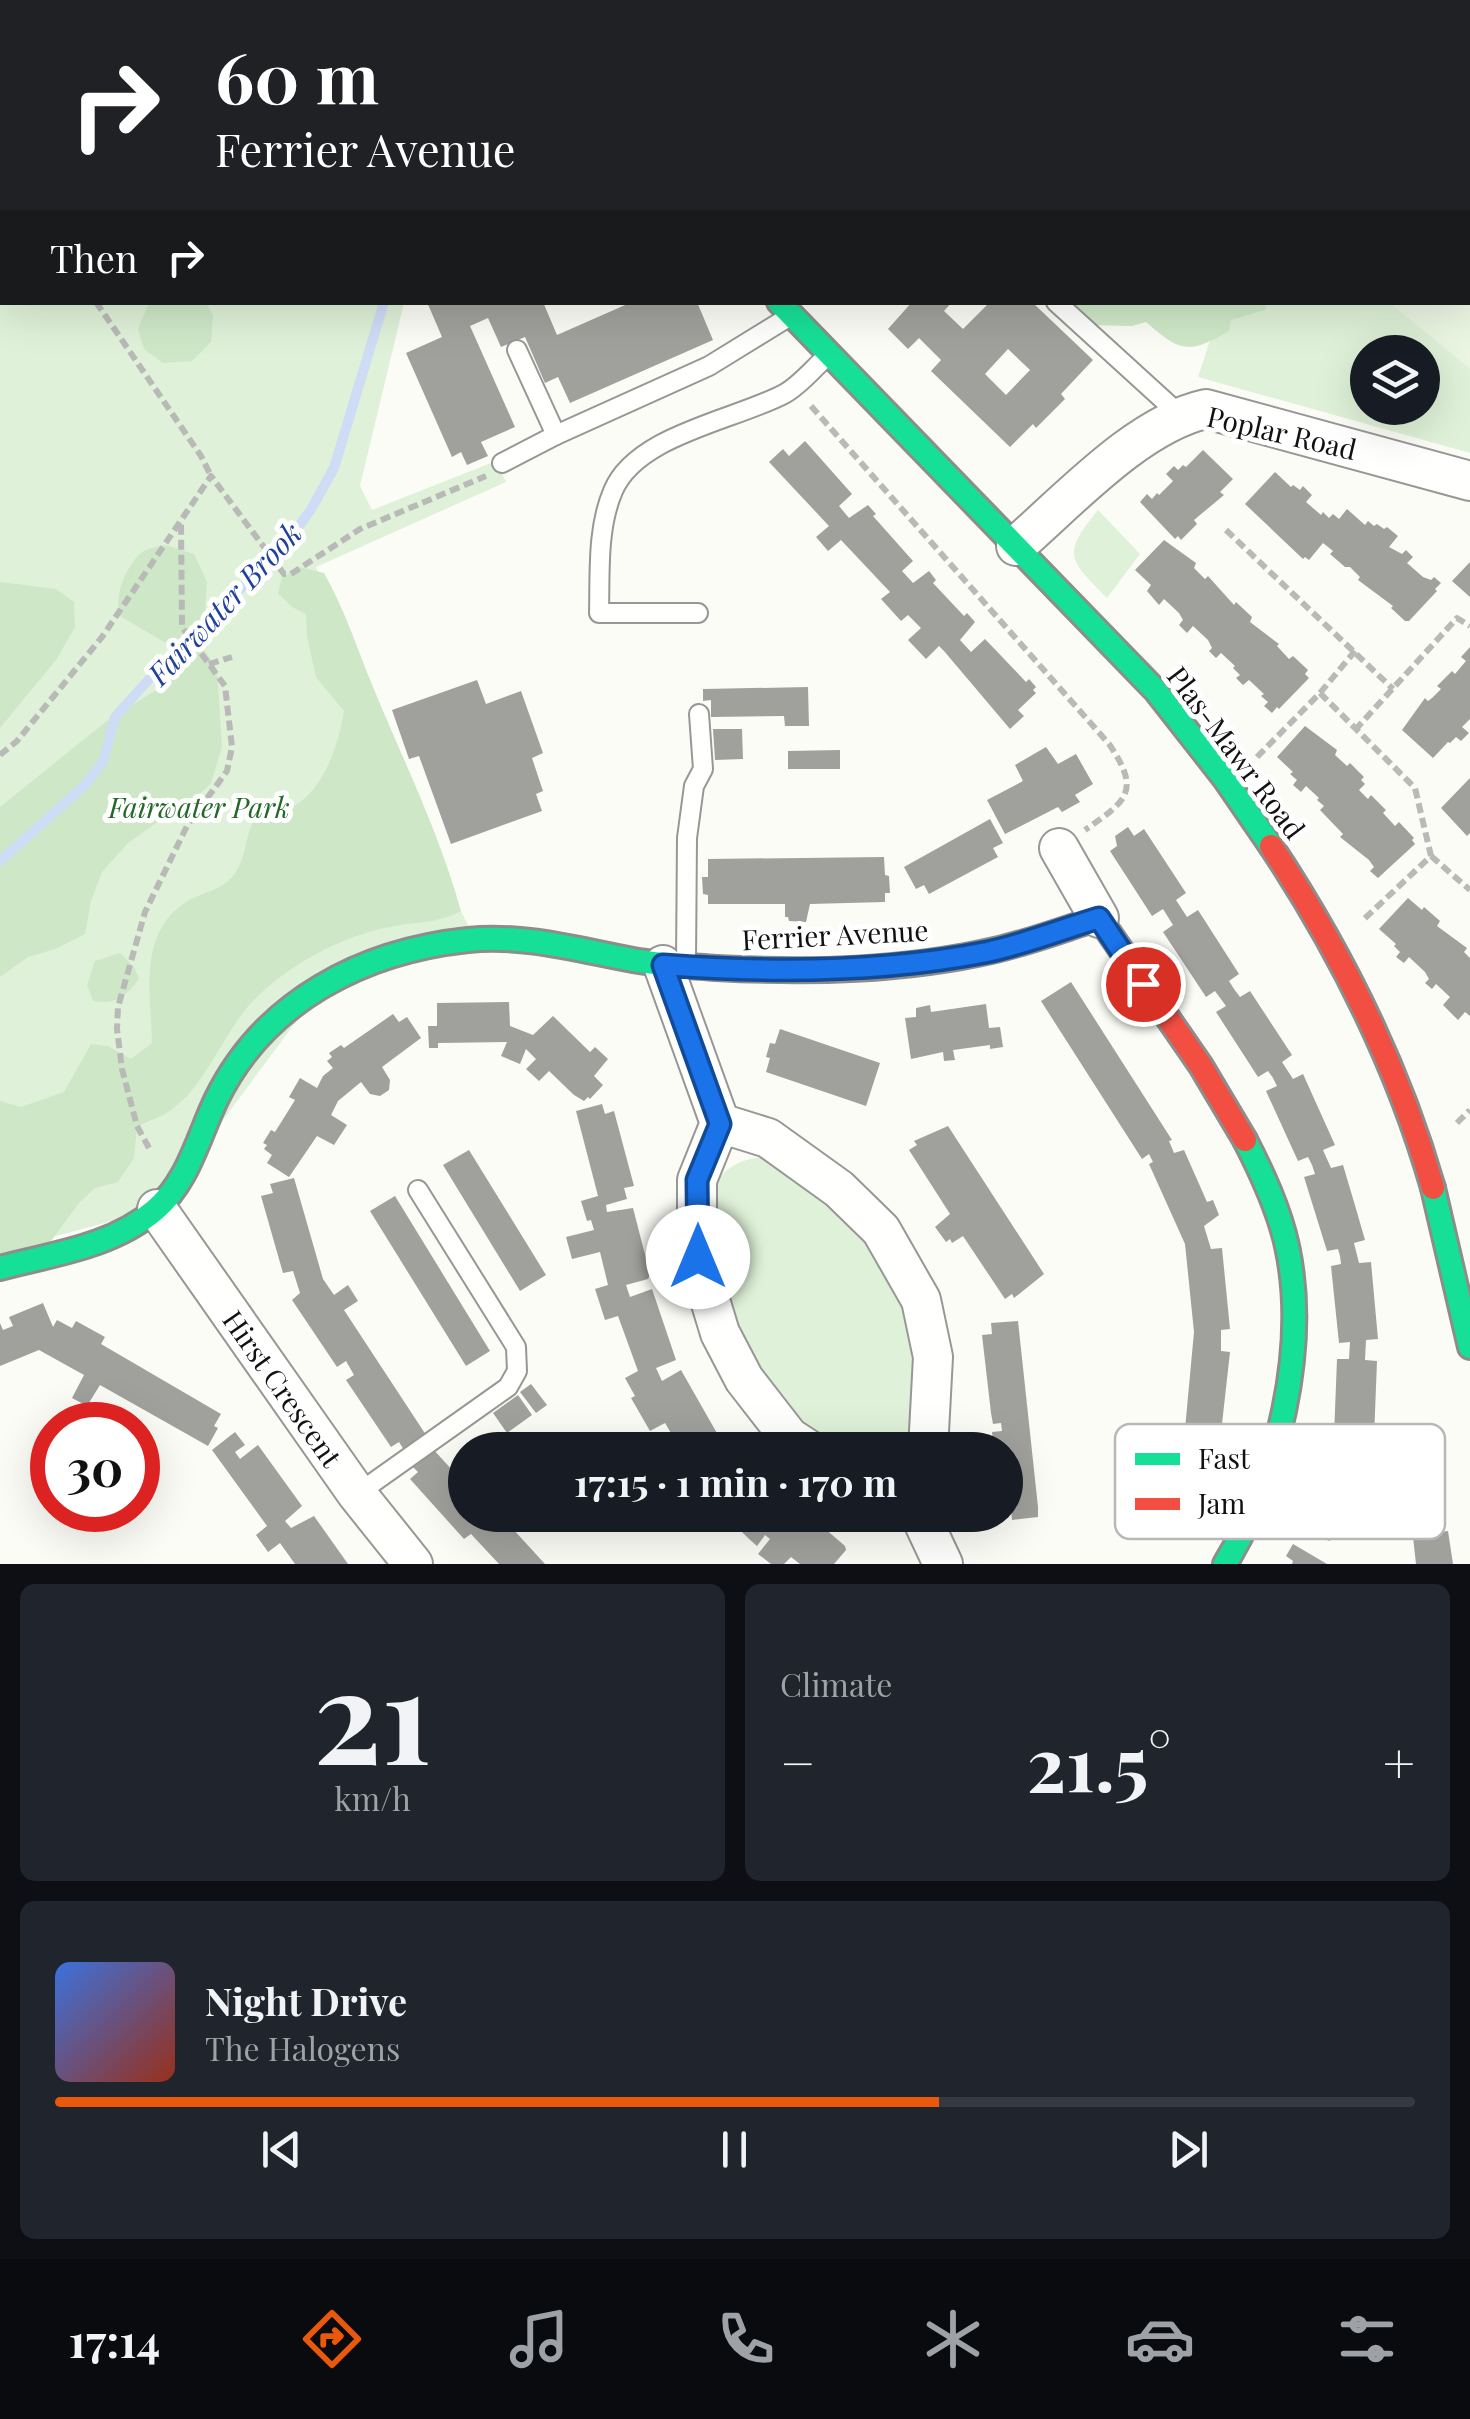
<!DOCTYPE html>
<meta charset="utf-8">
<style>
:root{--surface:#171b24;--page:#20242c;--text:#f1f3f6;--muted:#9ea1a6;--line:#363941;--accent:#ea580c}
body{margin:0;font-family:"Playfair Display",serif;background:var(--page);color:var(--text);height:100vh;display:flex;flex-direction:column;font-size:38px;white-space:nowrap}
*{box-sizing:border-box;margin:0}
p{font-size:32px;color:var(--muted)}
.icon{flex:none;width:55px;height:55px;fill:none;stroke:currentColor;stroke-width:2;stroke-linecap:round;stroke-linejoin:round}
.map{position:relative;height:1564px;overflow:hidden}
.sheet{display:flex;flex-direction:column;gap:20px;padding:20px;background:#0d0f14;flex:1}
.sheet>*{flex:none}
.top-card{position:absolute;left:0px;top:0px;width:1470px;height:305px;box-shadow:0 10px 40px #0002;background:#202124;color:#fff;overflow:hidden}
.tools{position:absolute;left:1350px;top:335px;display:grid;gap:20px}
.tools a{display:grid;place-items:center;width:90px;height:90px;border-radius:50%;background:var(--surface);box-shadow:0 10px 40px #0002;font-size:50px}
.speed{position:absolute;left:30px;top:1402px;display:flex;gap:20px;font-size:50px;font-weight:700;text-align:center}
.speed>*{display:grid;place-content:center;width:130px;height:130px;border-radius:50%;background:var(--surface);box-shadow:0 10px 40px #0002;line-height:1}
.speed .limit{border:15px solid #d22;background:#fff;color:#111}
.pin{position:absolute;display:grid;place-items:center;width:85px;height:85px;color:#fff;margin:-42px;border:5px solid #fff;border-radius:50%;box-shadow:0 2px 10px #0007}
.me{position:absolute;width:110px;margin:-55px;rotate:0deg;stroke-linejoin:round;filter:drop-shadow(0 0 8px #0008)}
.turn{display:flex;align-items:center;gap:35px;height:210px;padding:0 50px;font-size:45px}
.turn .icon{width:130px;height:130px;stroke-width:2.5}
.turn b{display:block;font-size:70px;line-height:85px}
.then{display:flex;align-items:center;height:95px;padding:0 50px;background:#0003;gap:20px;font-size:38px}
.big{font-size:75px;font-weight:700;line-height:1.1}
.sheet .tile{flex:1;display:flex;flex-direction:column;justify-content:center;gap:15px;min-width:0;padding:0 35px;border-radius:15px;background:var(--page)}
.sheet .dial{align-items:center;gap:0}
.dial b{font-size:130px;line-height:1}
.song{display:flex;align-items:center;gap:30px}
.cover{width:120px;height:120px;border-radius:15px;background:linear-gradient(135deg,hsl(220 70% 55%),hsl(10 70% 35%))}
.played{height:10px;border-radius:5px;background:linear-gradient(90deg,var(--accent) 65%,var(--line) 65%)}
.keys{display:flex;justify-content:space-around;direction:ltr}
.heat{display:flex;justify-content:space-between;align-items:center;font-size:55px;direction:ltr}
.sheet .tiles{flex:1;display:grid;gap:20px;grid-template-columns:1fr 1fr}
.tile:last-child{grid-column:span 2}
.trip{position:absolute;left:448px;top:1432px;width:575px;height:100px;border-radius:50px;background:var(--surface);box-shadow:0 10px 40px #0002;font-weight:700;line-height:100px;text-align:center}
.dock{display:flex;height:160px;justify-content:space-around;align-items:center;background:#090b0e;color:var(--muted)}
.dock .icon{width:70px;height:70px}
.dock .selected{color:var(--accent)}
.dock b{font-size:45px;color:var(--text)}
.map>svg:first-child{display:block}
</style>
<div class="map">
<svg width="1470" height="1564" viewBox="0 0 1470 1564">
<rect width="100%" height="100%" fill="#fcfcf7"/>
<g fill="#dff1d8" fill-rule="evenodd">
<polygon points="0,0 37,2 2,2 2,302 404,303 360,486 372,510 496,461 506,482 316,567 447,884 468,925 327,980 157,1209 0,1251"/>
<path d="M 842,0 L 1470,0 L 1470,453 L 1198,377 L 1212,334 L 1136,303 L 1468,302 L 1468,2 ZM 1368,352 L 1422,352 L 1422,408 L 1368,408 Z"/>
<path d="M 1098,510 L 1140,554 L 1107,598 C 1069,559 1061,555 1098,510 Z"/>
<path d="M 765,1157 L 779,1163 L 868,1236 L 901,1284 L 918,1341 L 913,1444 L 906,1450 L 835,1450 C 798,1430 767,1393 747,1356 C 735,1335 719,1286 714,1262 C 710,1248 710,1199 715,1186 C 724,1166 745,1158 765,1157 Z"/>
</g>
<g fill="#cee8c7">
<polygon points="149,303 206,303 213,315 211,342 192,361 163,363 144,349 138,329"/>
<path d="M 1063,303 L 1266,303 L 1265,310 L 1231,320 L 1229,331 C 1189,354 1181,353 1146,322 L 1132,326 L 1087,325 Z"/>
<path d="M 165,545 L 194,554 L 207,582 L 203,648 L 217,669 L 222,747 L 211,783 L 191,803 L 166,816 L 128,843 L 102,872 L 91,901 L 85,934 L 55,949 L 28,957 L 0,977 L 0,807 L 108,720 L 166,684 L 180,664 L 178,650 L 120,616 C 114,596 125,568 141,553 C 147,548 157,547 165,545 Z"/>
<path d="M 299,567 L 324,573 C 345,610 357,648 373,687 C 404,762 439,832 461,911 C 435,924 421,921 395,926 C 346,934 295,961 259,995 C 224,1027 210,1082 171,1110 C 162,1117 148,1121 137,1126 L 134,1158 L 118,1182 L 95,1188 L 79,1203 L 40,1256 L 0,1268 L 0,1101 L 21,1107 L 64,1092 L 91,1044 L 108,1046 L 131,1059 L 152,1043 C 151,995 137,934 186,902 C 204,891 226,890 237,870 C 246,855 246,835 254,819 C 266,815 280,812 292,807 C 324,791 339,743 344,711 L 316,677 L 307,637 L 306,614 L 292,607 L 278,593 L 282,577 Z"/>
<polygon points="0,582 56,589 74,602 75,627 56,660 0,728"/>
<path d="M 120,953 L 134,967 L 139,979 C 125,997 116,1005 93,1001 L 87,985 L 95,961 Z"/>
</g>
<polygon fill="#eaf5e2" points="1390,0 1470,0 1470,369 1390,303 1468,302 1468,2 1388,2"/>
<g fill="none" stroke-linecap="round" stroke-linejoin="round">
<polyline stroke="#cfdcf5" stroke-width="10" points="0,861 86,784 103,761 115,717 169,657 283,548 310,511 334,468 384,302"/>
</g>
<g fill="#a0a09c" fill-rule="evenodd">
<polygon points="427,302 543,302 557,335 632,302 697,302 713,340 570,403 558,377 545,383 525,337 501,347 488,318 470,326 515,427 481,442 488,456 467,465 461,452 452,457 406,353 442,337"/>
<path d="M 912,302 L 952,302 L 944,311 L 963,329 L 990,302 L 1032,302 L 1093,360 L 1061,394 L 1065,399 L 1036,428 L 1033,424 L 1010,447 L 931,371 L 941,360 L 919,338 L 908,349 L 888,329 ZM 1008,349 L 1030,370 L 1006,395 L 985,374 Z"/>
<polygon points="805,441 852,494 839,506 849,518 868,505 876,514 873,516 913,561 902,571 913,583 929,571 936,580 933,583 964,616 967,613 975,622 960,640 971,652 985,639 1026,682 1029,679 1036,687 1033,690 1036,693 1018,710 1024,716 1010,729 944,651 939,646 926,659 908,640 921,628 908,615 901,621 881,599 890,592 841,540 828,551 816,537 829,526 769,462 783,449 789,456"/>
<polygon points="1203,450 1233,479 1220,492 1224,495 1194,520 1197,524 1181,540 1178,536 1175,539 1140,502 1147,494 1152,499 1157,493 1159,495 1173,481 1166,474 1174,466 1178,470 1183,465 1186,467"/>
<polygon points="1275,472 1291,487 1293,485 1300,490 1303,486 1312,495 1306,502 1321,515 1323,512 1329,518 1333,514 1339,519 1347,509 1365,525 1368,521 1374,526 1377,524 1384,529 1387,527 1398,536 1389,547 1402,554 1406,550 1413,557 1407,563 1423,577 1431,580 1434,577 1441,583 1435,589 1437,591 1409,621 1405,621 1391,608 1393,606 1358,580 1360,577 1350,567 1345,567 1330,554 1333,551 1323,543 1309,560 1305,557 1303,559 1245,504"/>
<polygon points="1164,540 1196,563 1194,568 1205,579 1208,576 1234,605 1236,602 1252,617 1250,622 1279,644 1277,646 1289,659 1293,656 1308,670 1305,674 1309,678 1279,709 1277,707 1272,713 1264,706 1268,702 1261,696 1264,694 1249,680 1243,685 1236,678 1240,675 1233,668 1235,666 1221,653 1216,658 1209,651 1212,648 1208,640 1193,626 1187,633 1179,625 1183,620 1179,613 1164,599 1159,605 1147,591 1151,585 1135,570"/>
<polygon points="1470,562 1470,597 1452,581"/>
<polygon points="1470,647 1470,719 1462,727 1469,733 1461,741 1456,737 1450,743 1448,742 1433,758 1402,730 1425,698 1428,701 1432,698 1441,689 1437,686 1452,671 1455,674 1466,661 1461,657"/>
<polygon points="477,680 486,704 521,691 543,753 532,758 543,791 536,794 542,811 451,844 419,756 409,759 392,710"/>
<polygon points="808,687 809,726 785,726 784,716 711,717 711,700 703,701 703,689"/>
<polygon points="1305,726 1337,750 1335,755 1347,766 1350,763 1364,777 1361,780 1365,784 1359,790 1368,799 1371,795 1386,810 1383,813 1395,826 1399,822 1414,838 1412,840 1415,844 1378,878 1370,871 1374,867 1369,860 1340,837 1343,834 1320,810 1324,806 1317,800 1319,798 1306,786 1301,792 1293,785 1297,780 1290,774 1293,772 1277,757"/>
<polygon points="713,729 742,729 743,759 715,760"/>
<polygon points="1046,747 1058,764 1076,754 1093,784 1075,795 1080,802 1062,812 1058,807 1005,834 987,800 1023,781 1015,765"/>
<polygon points="840,750 840,769 788,769 788,751"/>
<polygon points="1470,778 1470,833 1467,836 1441,808"/>
<polygon points="990,819 1003,843 993,848 998,857 929,894 924,885 916,889 904,867"/>
<polygon points="1128,827 1134,836 1144,829 1186,893 1176,900 1187,917 1198,910 1239,974 1229,981 1234,989 1240,997 1250,991 1292,1055 1282,1062 1293,1079 1303,1074 1335,1145 1323,1150 1331,1168 1343,1165 1354,1202 1365,1240 1354,1243 1359,1263 1371,1262 1378,1339 1366,1340 1365,1360 1377,1361 1374,1438 1361,1438 1357,1457 1369,1461 1344,1534 1333,1531 1330,1541 1314,1536 1317,1527 1306,1523 1332,1449 1342,1452 1344,1444 1345,1437 1334,1436 1337,1359 1349,1359 1350,1342 1339,1343 1331,1266 1341,1264 1340,1256 1338,1249 1327,1251 1304,1177 1315,1174 1312,1165 1308,1157 1298,1161 1266,1091 1277,1086 1273,1078 1268,1071 1258,1077 1216,1012 1226,1006 1215,991 1206,997 1163,932 1173,925 1163,909 1152,916 1110,851 1117,846 1115,836"/>
<polygon points="884,857 885,875 889,876 890,893 885,893 885,902 810,904 806,922 789,921 788,917 785,917 785,904 708,904 708,895 703,894 702,877 708,877 708,859"/>
<polygon points="1408,898 1422,910 1424,907 1440,921 1437,926 1467,948 1464,952 1470,958 1470,1016 1465,1012 1458,1020 1443,1005 1450,997 1436,984 1432,989 1425,983 1429,979 1425,972 1409,957 1404,963 1396,957 1400,952 1394,946 1396,944 1379,929"/>
<polygon points="1071,982 1172,1140 1169,1141 1174,1153 1184,1150 1207,1202 1213,1200 1219,1215 1204,1226 1211,1249 1222,1248 1230,1329 1221,1330 1221,1351 1230,1352 1221,1433 1211,1432 1206,1457 1214,1461 1180,1533 1171,1528 1167,1536 1144,1525 1182,1446 1185,1429 1194,1332 1185,1244 1149,1164 1153,1162 1149,1154 1142,1159 1041,1001"/>
<polygon points="509,1002 510,1026 533,1035 553,1016 590,1052 595,1047 608,1059 594,1076 603,1085 590,1099 588,1097 584,1101 574,1095 549,1071 539,1081 526,1069 536,1059 526,1049 520,1064 501,1056 507,1042 438,1043 438,1048 429,1048 428,1026 437,1026 437,1003"/>
<polygon points="986,1004 989,1028 1000,1027 1003,1047 990,1049 990,1045 953,1050 955,1060 944,1061 943,1052 911,1059 905,1018 916,1017 916,1008 930,1005 931,1012"/>
<polygon points="393,1014 399,1022 407,1017 421,1038 382,1067 390,1080 389,1090 380,1096 370,1094 361,1082 338,1101 331,1115 347,1125 334,1145 317,1136 289,1177 267,1163 272,1155 264,1149 267,1145 263,1143 271,1130 275,1132 295,1100 289,1097 300,1078 317,1088 323,1076 333,1068 327,1061 332,1057 329,1053 341,1045 344,1048"/>
<polygon points="780,1029 880,1063 866,1106 766,1072 770,1058 766,1057 770,1043 775,1044"/>
<polygon points="602,1104 605,1114 614,1111 634,1186 624,1188 627,1199 606,1205 607,1212 633,1208 650,1274 648,1279 626,1285 630,1297 652,1289 676,1360 656,1368 662,1381 681,1370 718,1435 701,1446 704,1450 681,1450 665,1423 650,1431 631,1398 635,1396 625,1378 638,1371 618,1316 605,1320 595,1289 608,1285 600,1252 572,1259 566,1237 594,1230 591,1220 587,1221 581,1201 598,1196 576,1111"/>
<polygon points="948,1126 1044,1274 1014,1298 1012,1294 1005,1299 963,1236 952,1243 950,1239 946,1242 935,1227 950,1214 909,1150 917,1145 914,1141"/>
<polygon points="469,1150 546,1275 520,1291 443,1165"/>
<polygon points="294,1178 323,1279 334,1295 348,1285 358,1301 344,1310 426,1435 404,1450 399,1442 391,1447 346,1380 354,1375 346,1361 337,1367 292,1300 300,1293 293,1271 283,1273 261,1196 273,1193 270,1184"/>
<polygon points="395,1196 490,1351 466,1366 370,1211"/>
<polygon points="43,1303 53,1327 57,1320 72,1328 76,1321 105,1337 101,1344 221,1414 214,1426 218,1428 208,1446 100,1385 87,1406 72,1398 84,1375 39,1350 0,1366 0,1323 3,1330 13,1326 9,1317"/>
<polygon points="1018,1321 1038,1507 1038,1517 1012,1520 1011,1509 1005,1510 1005,1450 994,1450 992,1432 1002,1431 1001,1423 993,1424 991,1413 982,1335 992,1334 991,1323"/>
<polygon points="531,1384 547,1405 536,1413 520,1392"/>
<polygon points="518,1395 532,1415 507,1433 493,1413"/>
<polygon points="235,1432 245,1445 235,1452 240,1459 258,1445 302,1506 285,1521 291,1528 314,1516 348,1564 295,1564 280,1543 268,1552 256,1535 267,1526 212,1450"/>
<polygon points="432,1448 465,1484 465,1515 492,1515 496,1519 501,1516 545,1564 499,1564 471,1534 464,1539 410,1479 418,1472 412,1466"/>
<polygon points="743,1515 770,1515 774,1519 777,1515 809,1515 845,1546 846,1550 834,1564 800,1564 791,1557 784,1564 771,1564 758,1554 770,1539 765,1535 757,1546 748,1538 740,1530 749,1521"/>
<polygon points="1438,1524 1440,1532 1448,1531 1453,1564 1416,1564 1413,1537 1422,1536 1421,1526"/>
<polygon points="1293,1544 1327,1564 1292,1564 1293,1561 1286,1556"/>
</g>
<g fill="none" stroke-linecap="round" stroke-linejoin="round">
<defs>
<g id="lane">
<polyline points="6,0 10,2"/>
<polyline points="1056,302 1180,415"/>
<polyline points="517,350 556,435"/>
<polyline points="502,463 556,435 709,366 787,318"/>
<path d="M 698,613 L 599,613 C 600,573 597,528 613,491 C 636,435 735,420 784,394 C 799,386 812,370 824,359"/>
<polyline points="686,961 687,838 694,786 703,769 699,714"/>
<polyline points="357,1494 508,1387 517,1371 516,1347 418,1190"/>
</g>
<g id="street">
<path d="M 1016,546 C 1069,500 1138,424 1206,409 L 1470,481"/>
<polyline points="1059,848 1099,918"/>
<polyline points="663,965 720,1123 697,1180 697,1257 720,1333 744,1379 789,1437 809,1450"/>
<polyline points="720,1123 768,1138 839,1189 881,1230 921,1300 933,1357 928,1450"/>
<polyline points="157,1209 357,1494 413,1564"/>
<polyline points="920,1515 943,1564"/>
</g>
<g id="fast">
<polyline points="572,0 573,2"/>
<polyline points="779,302 1156,691 1225,779 1271,846"/>
<polyline points="1433,1188 1470,1347"/>
<path d="M 0,1268 C 52,1254 112,1247 155,1210 C 189,1181 198,1137 217,1098 C 265,1001 363,951 468,940 C 524,934 579,950 633,960 C 661,965 689,966 716,968"/>
<path d="M 1225,1564 C 1278,1477 1309,1347 1287,1246 C 1279,1209 1262,1173 1245,1140"/>
</g>
<g id="jam">
<path d="M 1271,846 C 1341,952 1398,1066 1433,1188"/>
<path d="M 716,968 C 810,973 904,971 995,950 C 1030,942 1064,929 1099,918 L 1201,1066 L 1245,1140"/>
</g>
</defs>
<use href="#lane" stroke="#979795" stroke-width="22"/>
<use href="#street" stroke="#979795" stroke-width="42"/>
<use href="#fast" stroke="#8d8d8b" stroke-width="28"/>
<use href="#jam" stroke="#8d8d8b" stroke-width="28"/>
<g stroke="#b9b9b8" stroke-width="6" stroke-dasharray="10 5" stroke-linecap="butt">
<polyline points="862,0 864,2"/>
<polyline points="0,217 2,219"/>
<polyline points="96,302 201,456 211,476"/>
<path d="M 811,406 L 1109,744 C 1142,792 1126,801 1085,830"/>
<polyline points="1226,530 1393,689"/>
<polyline points="209,664 232,657"/>
<polyline points="1320,693 1415,788 1431,856 1362,921"/>
<polyline points="1355,730 1457,618 1470,626"/>
<polyline points="0,755 17,741 102,637 211,476 284,574 291,574 360,529 486,476"/>
<polyline points="1257,757 1320,693 1355,651"/>
<polyline points="1431,856 1470,890"/>
<polyline points="1457,1123 1470,1110"/>
<polyline points="149,1148 137,1126 122,1069 117,1029 118,1007 145,912 187,826 227,771 232,747 225,686 182,627 181,523"/>
</g>
<use href="#lane" stroke="#fffffe" stroke-width="18"/>
<use href="#street" stroke="#fffffe" stroke-width="38"/>
<use href="#fast" stroke="#16e098" stroke-width="22"/>
<use href="#jam" stroke="#f24e42" stroke-width="22"/>
</g>
<g fill="none" stroke-linecap="round" stroke-linejoin="round">
<defs>
<path id="route" d="M 698,1257 L 697,1180 L 720,1124 L 663,965 C 771,973 881,973 987,952 C 1025,944 1062,929 1099,918 L 1143,984"/>
</defs>
<use href="#route" stroke="#114b97" stroke-width="25"/>
<use href="#route" stroke="#1a73e8" stroke-width="18"/>
</g>
<g text-anchor="middle" dominant-baseline="central" stroke-width="10" stroke-linejoin="round" paint-order="stroke">
<g font-size="28" fill="#111" stroke="#fff">
<text transform="translate(1282 432) rotate(13)">Poplar Road</text>
<text transform="translate(1237 752) rotate(53)">Plas-Mawr Road</text>
<text transform="translate(835 934) rotate(-3)">Ferrier Avenue</text>
<text transform="translate(283 1388) rotate(55)">Hirst Crescent</text>
</g>
<g font-size="28" font-style="italic" fill="#236729" stroke="#fff">
<text x="199" y="806">Fairwater Park</text>
</g>
<g font-size="30" font-style="italic" fill="#1f409e" stroke="#fff">
<text transform="translate(224 603) rotate(-47)">Fairwater Brook</text>
</g>
</g>
<rect x="1115" y="1424" width="330" height="115" rx="15" fill="#fff" stroke="#b8b8b8" stroke-width="2.5"/>
<rect x="1135" y="1453" width="45" height="12" fill="#16e098"/>
<rect x="1135" y="1498" width="45" height="12" fill="#f24e42"/>
<g font-size="28" fill="#111">
<text x="1198" y="1469">Fast</text>
<text x="1198" y="1514">Jam</text>
</g>
</svg>
<div class="tools">
<a><svg class="icon" aria-label="layers" viewBox="0 0 24 24"><path d="M12 4l9 5-9 5-9-5zM3 14l9 5 9-5"/></svg></a>
</div>
<div class="speed"><div class="limit">30</div></div>
<div class="pin" style="left:1143px;top:984px;background:#d93025"><svg class="icon" aria-label="arrive" viewBox="0 0 24 24"><path d="M6 21V4h12l-3 4 3 4H6"/></svg></div>
<svg class="me" style="left:698px;top:1257px" viewBox="-20 -20 40 40"><circle r="19" fill="#fff"/><path d="M0-13L10 11 0 6-10 11z" fill="#1a73e8"/></svg>
<div class="trip">17:15 · 1 min · 170 m</div>
<div class="top-card">
<div class="turn"><svg class="icon" aria-label="right" viewBox="0 0 24 24"><path d="M7 20v-9h11M14 6l5 5-5 5"/></svg><div><b>60 m</b>Ferrier Avenue</div></div>
<div class="then">Then<svg class="icon" aria-label="right" viewBox="0 0 24 24"><path d="M7 20v-9h11M14 6l5 5-5 5"/></svg></div>
</div>
</div>
<section class="sheet">
<div class="tiles">
<div class="tile dial"><b>21</b><p>km/h</p></div>
<div class="tile"><p>Climate</p>
<div class="heat"><a>−</a><b class="big">21.5°</b><a>+</a></div>
</div>
<div class="tile">
<div class="song"><i class="cover"></i><div><b>Night Drive</b><p>The Halogens</p></div></div>
<div class="played"></div>
<div class="keys"><svg class="icon" aria-label="previous" viewBox="0 0 24 24"><path d="M18 5L8 12l10 7zM5 5v14"/></svg><svg class="icon" aria-label="pause" viewBox="0 0 24 24"><path d="M8 5v14M16 5v14"/></svg><svg class="icon" aria-label="next" viewBox="0 0 24 24"><path d="M6 5l10 7-10 7zM19 5v14"/></svg></div>
</div>
</div>
</section>
<nav class="dock">
<b>17:14</b>
<svg class="icon selected" aria-label="directions" viewBox="0 0 24 24"><path d="M12 3l9 9-9 9-9-9zM9 14v-3h6M13 9l2 2-2 2"/></svg>
<svg class="icon" aria-label="music" viewBox="0 0 24 24"><path d="M9 18V5l10-2v13"/><circle cx="6" cy="18" r="3"/><circle cx="16" cy="16" r="3"/></svg>
<svg class="icon" aria-label="phone" viewBox="0 0 24 24"><path d="M5 4h4l2 5-3 2q2 4 5 5l2-3 5 2v4C11 20 4 13 5 4z"/></svg>
<svg class="icon" aria-label="climate" viewBox="0 0 24 24"><path d="M12 3v18M4 7l16 10M4 17L20 7"/></svg>
<svg class="icon" aria-label="car" viewBox="0 0 24 24"><path d="M5 17H2v-5l4-1 3-4h7l3 4 3 1v5h-3M9 17h6M6 11h13"/><circle cx="7" cy="17" r="2"/><circle cx="17" cy="17" r="2"/></svg>
<svg class="icon" aria-label="filters" viewBox="0 0 24 24"><path d="M4 7h16M4 17h16"/><circle cx="9" cy="7" r="2"/><circle cx="15" cy="17" r="2"/></svg>
</nav>
